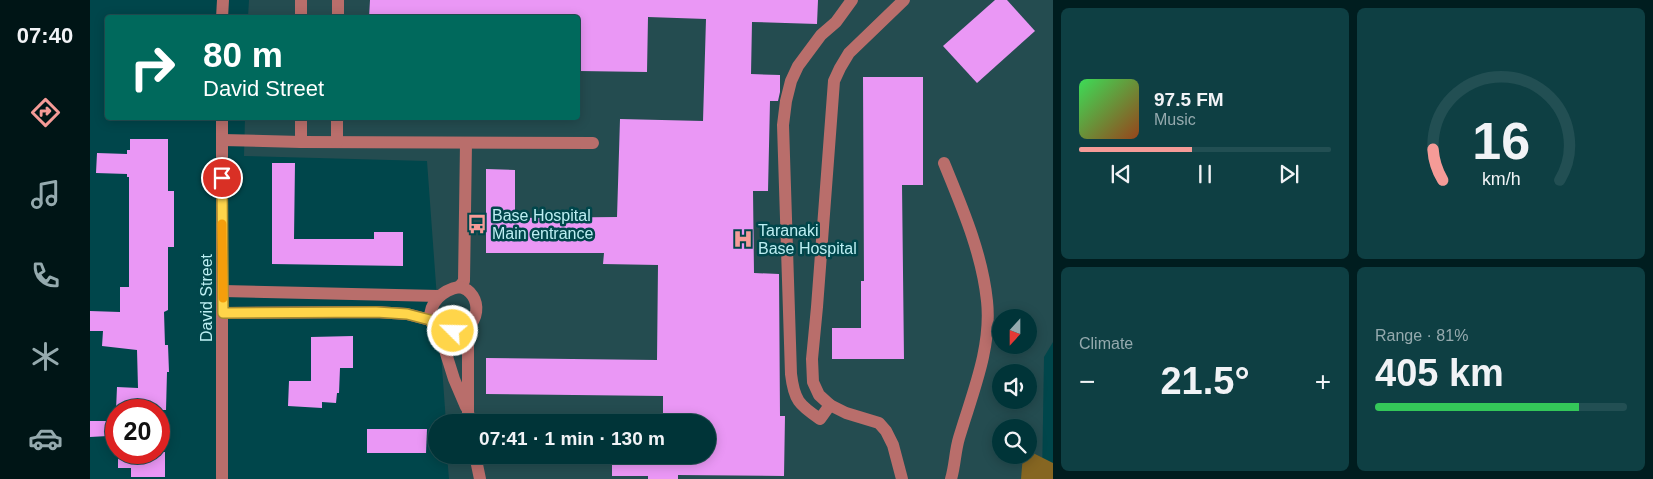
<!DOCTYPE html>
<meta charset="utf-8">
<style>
:root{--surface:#003438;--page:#0e3f43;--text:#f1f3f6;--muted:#95aaae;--line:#224f53;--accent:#f59b97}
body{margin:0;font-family:Arial,sans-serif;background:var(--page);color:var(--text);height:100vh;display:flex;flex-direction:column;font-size:19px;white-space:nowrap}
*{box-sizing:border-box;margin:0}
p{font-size:16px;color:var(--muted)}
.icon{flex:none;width:28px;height:28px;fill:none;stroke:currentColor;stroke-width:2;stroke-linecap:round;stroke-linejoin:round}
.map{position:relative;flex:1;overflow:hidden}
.panel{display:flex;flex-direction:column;gap:8px;padding:8px;background:#001d1f;width:600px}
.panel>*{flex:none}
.hud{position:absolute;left:15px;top:15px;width:475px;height:105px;border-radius:5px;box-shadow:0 2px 12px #0003,0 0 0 1px var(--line);background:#00695c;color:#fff;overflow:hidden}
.needle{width:32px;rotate:201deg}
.tools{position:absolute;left:902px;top:309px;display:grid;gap:10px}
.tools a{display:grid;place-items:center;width:45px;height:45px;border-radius:50%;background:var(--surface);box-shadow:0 2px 12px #0003,0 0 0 1px var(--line);font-size:25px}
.speed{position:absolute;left:15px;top:399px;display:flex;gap:10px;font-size:25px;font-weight:700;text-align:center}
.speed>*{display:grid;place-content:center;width:65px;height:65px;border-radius:50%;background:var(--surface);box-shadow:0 2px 12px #0003,0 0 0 1px var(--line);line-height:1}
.speed .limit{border:8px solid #d22;background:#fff;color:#111}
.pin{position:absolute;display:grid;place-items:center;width:42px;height:42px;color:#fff;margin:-21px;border:2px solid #fff;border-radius:50%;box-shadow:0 1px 5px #0007}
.me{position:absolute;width:55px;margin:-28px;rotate:293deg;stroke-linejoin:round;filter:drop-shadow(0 0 4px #0008)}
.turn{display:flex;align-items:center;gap:18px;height:105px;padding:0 15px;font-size:22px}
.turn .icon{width:65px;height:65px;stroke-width:2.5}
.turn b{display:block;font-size:35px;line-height:42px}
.big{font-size:38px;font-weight:700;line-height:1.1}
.panel .tile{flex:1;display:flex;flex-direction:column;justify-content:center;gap:8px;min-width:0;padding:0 18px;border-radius:8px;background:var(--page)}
.panel .dial{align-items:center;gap:0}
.dial svg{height:130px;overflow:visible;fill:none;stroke:var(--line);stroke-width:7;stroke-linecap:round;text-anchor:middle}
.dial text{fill:var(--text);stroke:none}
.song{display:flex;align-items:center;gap:15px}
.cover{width:60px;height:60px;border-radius:8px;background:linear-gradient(135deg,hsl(130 70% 55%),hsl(20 70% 35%))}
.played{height:5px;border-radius:2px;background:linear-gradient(90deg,var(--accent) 45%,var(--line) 45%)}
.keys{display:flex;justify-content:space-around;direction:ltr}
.heat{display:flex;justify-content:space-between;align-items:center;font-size:28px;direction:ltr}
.charge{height:8px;border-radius:4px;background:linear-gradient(90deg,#34c759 81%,var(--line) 0)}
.panel .tiles{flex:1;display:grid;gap:8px;grid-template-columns:repeat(2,1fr)}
.trip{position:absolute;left:338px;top:414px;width:288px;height:50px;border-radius:25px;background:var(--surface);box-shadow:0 2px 12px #0003,0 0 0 1px var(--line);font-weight:700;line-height:50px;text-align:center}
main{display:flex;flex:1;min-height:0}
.tabs{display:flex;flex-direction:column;width:90px;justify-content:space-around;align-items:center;background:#001516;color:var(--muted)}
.tabs .icon{width:35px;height:35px}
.tabs .active{color:var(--accent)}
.tabs b{font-size:22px;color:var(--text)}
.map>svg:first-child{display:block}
</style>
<main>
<nav class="tabs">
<b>07:40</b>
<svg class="icon active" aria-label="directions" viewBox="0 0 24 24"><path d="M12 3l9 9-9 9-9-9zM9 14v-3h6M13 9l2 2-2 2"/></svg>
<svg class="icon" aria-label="music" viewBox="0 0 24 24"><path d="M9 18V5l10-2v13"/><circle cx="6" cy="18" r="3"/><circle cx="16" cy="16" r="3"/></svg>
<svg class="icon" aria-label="phone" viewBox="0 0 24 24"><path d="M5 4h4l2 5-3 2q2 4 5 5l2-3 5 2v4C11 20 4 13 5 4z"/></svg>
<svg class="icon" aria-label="climate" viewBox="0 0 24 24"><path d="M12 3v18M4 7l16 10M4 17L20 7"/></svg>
<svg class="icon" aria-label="car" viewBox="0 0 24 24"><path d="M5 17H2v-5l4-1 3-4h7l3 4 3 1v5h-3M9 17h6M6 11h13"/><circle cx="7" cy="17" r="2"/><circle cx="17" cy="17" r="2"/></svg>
</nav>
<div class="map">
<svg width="963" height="479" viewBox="0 0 963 479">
<rect width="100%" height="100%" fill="#00464b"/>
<path fill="#244c50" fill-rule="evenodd" d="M 159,0 L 963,0 L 963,342 L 954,357 L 952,479 L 359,479 L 357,455 L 616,455 L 616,422 L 356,422 L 337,161 L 154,156 L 155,118 L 488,118 L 488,18 L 158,17 ZM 911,318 L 939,318 L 939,345 L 911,345 ZM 911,372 L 939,372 L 939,400 L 911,400 ZM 911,428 L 939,428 L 939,455 L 911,455 Z"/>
<polygon fill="#866622" points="939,451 963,463 963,479 931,479 933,455 939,455"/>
<g fill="#ea97f5">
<polygon points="280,0 728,0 727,24 662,22 661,74 690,75 690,92 688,101 680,101 678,191 663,191 664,273 689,274 690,416 695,416 694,476 588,475 588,479 558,479 558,476 522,476 522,455 616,455 616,422 573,422 573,396 396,394 396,358 567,360 568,265 513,264 514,253 396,253 396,169 425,170 425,218 527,217 530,119 613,121 616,19 558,17 557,72 489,71 490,23 488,23 488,18 279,18"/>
<polygon points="905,0 917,0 945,31 887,83 853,46"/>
<polygon points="773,77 833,77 833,185 812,185 814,359 742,359 742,328 771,328 771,281 774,281"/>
<polygon points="40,139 78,139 78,191 84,191 84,247 78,247 78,310 74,312 75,345 78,345 79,372 77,372 76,410 26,410 27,387 48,388 47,350 12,346 13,331 0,331 0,311 30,312 30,287 39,287 39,177 37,177 37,174 6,173 7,153 37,154 37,150 40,150"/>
<polygon points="182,163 205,163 204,239 284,239 284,232 313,232 313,266 182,264"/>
<polygon points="263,336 263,368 250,368 249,393 247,393 246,403 232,402 232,408 198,406 199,381 221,381 221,337"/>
<polygon points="0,421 18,421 18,436 0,437"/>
<polygon points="277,429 337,429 336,453 277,453"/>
<polygon points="28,452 75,452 75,477 41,477 41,468 28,468"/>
</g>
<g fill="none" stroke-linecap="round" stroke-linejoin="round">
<g stroke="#b96e6b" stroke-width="12">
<polyline points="248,0 248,18"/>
<polyline points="132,18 133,0"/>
<polyline points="211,18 211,0"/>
<polyline points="132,118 132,479"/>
<polyline points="211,118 211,142"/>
<polyline points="132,140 211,142 503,143"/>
<polyline points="247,142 247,118"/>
<path d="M 854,163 C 872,207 892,253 897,301 C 902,348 882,394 869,438 C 865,451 865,466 861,479"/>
<polyline points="369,287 374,281 376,143"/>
<path d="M 369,287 C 394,291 393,334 359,331 C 350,330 345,328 340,320 C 339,302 353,290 369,287 Z"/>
<polyline points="133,291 349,296"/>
<polyline points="133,313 286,312 317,314 340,320"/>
<polyline points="348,328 364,379 376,407"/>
<polyline points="378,328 378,412 380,422"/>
<path d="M 740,405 L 730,419 C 709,405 704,400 701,374 L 693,125 L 696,101 L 701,81 L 708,66 L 731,35 L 746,22 L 762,0"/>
<polyline points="385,455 390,479"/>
<polyline points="812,479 803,445 796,431 789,423 756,413 740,405 729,395 723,382 722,359 727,307 744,81 750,68 759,53 814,0"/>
</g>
</g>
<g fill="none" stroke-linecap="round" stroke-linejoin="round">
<defs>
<path id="route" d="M 132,178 L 133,313 L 286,312 L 317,314 L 340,320 C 345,329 353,330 363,331"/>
</defs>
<use href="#route" stroke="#a68a30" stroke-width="12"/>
<use href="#route" stroke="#ffd54a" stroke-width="9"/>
<polyline stroke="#f59e0b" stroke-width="9" points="132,224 133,298"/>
</g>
<defs>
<symbol id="bus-bare" viewBox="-9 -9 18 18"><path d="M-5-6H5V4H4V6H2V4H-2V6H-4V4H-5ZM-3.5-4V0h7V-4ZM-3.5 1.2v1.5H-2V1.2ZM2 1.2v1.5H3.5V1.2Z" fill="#f59b97" stroke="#00464b" stroke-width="2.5" paint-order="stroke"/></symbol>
<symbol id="hospital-bare" viewBox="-9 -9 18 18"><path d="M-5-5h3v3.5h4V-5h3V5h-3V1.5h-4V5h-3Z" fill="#f59b97" stroke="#00464b" stroke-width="2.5" paint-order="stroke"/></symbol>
</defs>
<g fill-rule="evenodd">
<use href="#bus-bare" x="373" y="210" width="28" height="28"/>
<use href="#hospital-bare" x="639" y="225" width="28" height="28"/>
</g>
<g text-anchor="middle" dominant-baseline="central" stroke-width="5" stroke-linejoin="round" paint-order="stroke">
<g font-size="16" fill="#bceef2" stroke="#00464b" text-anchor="start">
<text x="402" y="215">Base Hospital<tspan x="402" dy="18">Main entrance</tspan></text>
<text x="668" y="230">Taranaki<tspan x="668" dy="18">Base Hospital</tspan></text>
</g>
<g font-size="16" fill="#bceef2" stroke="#00464b">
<text transform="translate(116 298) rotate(-90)">David Street</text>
</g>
</g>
</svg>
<div class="tools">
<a><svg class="needle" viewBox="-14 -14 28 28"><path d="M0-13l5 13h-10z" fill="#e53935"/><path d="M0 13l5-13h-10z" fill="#95aaae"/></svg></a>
<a><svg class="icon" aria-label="sound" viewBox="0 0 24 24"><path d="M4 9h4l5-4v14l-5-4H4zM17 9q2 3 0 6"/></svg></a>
<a><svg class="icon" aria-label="search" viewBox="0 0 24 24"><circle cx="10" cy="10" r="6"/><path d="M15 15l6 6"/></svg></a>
</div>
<div class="speed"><div class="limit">20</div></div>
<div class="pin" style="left:132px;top:178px;background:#d93025"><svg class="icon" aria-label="arrive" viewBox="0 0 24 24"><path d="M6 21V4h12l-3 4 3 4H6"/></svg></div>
<svg class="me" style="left:363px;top:331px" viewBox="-20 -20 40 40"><circle r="17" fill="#ffd54a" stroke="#fff" stroke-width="3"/><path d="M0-11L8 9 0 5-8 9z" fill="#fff"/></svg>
<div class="trip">07:41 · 1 min · 130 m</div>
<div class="hud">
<div class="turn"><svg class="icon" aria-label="right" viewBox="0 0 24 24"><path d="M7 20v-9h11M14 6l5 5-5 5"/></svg><div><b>80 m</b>David Street</div></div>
</div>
</div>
<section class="panel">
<div class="tiles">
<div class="tile">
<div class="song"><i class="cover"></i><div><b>97.5 FM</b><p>Music</p></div></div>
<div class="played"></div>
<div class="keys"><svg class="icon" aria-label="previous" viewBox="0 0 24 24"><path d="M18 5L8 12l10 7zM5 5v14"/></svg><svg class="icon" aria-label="pause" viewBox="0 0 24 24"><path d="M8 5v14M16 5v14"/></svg><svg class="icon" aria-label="next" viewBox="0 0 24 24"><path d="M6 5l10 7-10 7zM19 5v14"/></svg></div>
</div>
<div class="tile dial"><svg viewBox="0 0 100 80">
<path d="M14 69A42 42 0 1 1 86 69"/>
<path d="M14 69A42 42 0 0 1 8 50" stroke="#f59b97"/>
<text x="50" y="56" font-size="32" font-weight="700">16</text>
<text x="50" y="72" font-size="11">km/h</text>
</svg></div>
<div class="tile"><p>Climate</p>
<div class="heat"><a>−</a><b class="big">21.5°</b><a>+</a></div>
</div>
<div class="tile"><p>Range · 81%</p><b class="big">405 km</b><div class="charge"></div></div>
</div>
</section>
</main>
